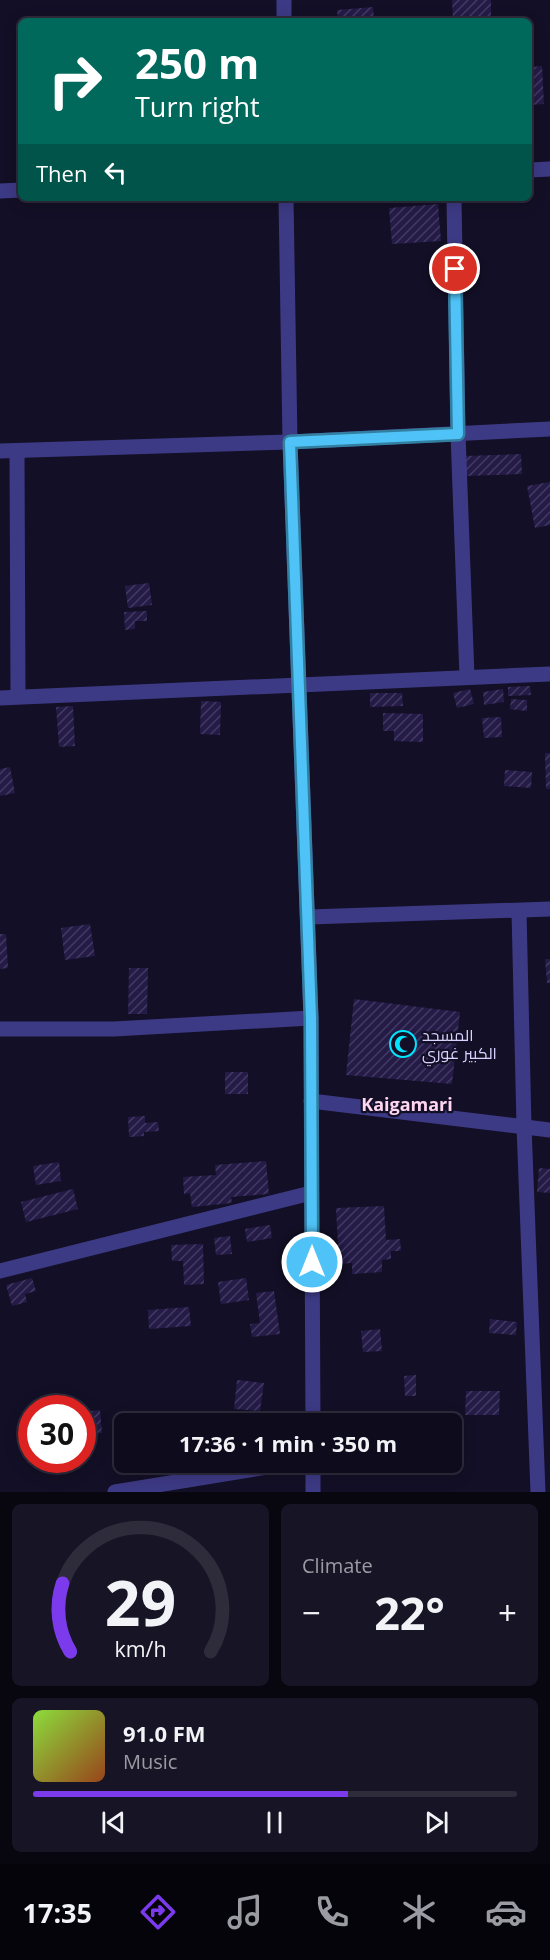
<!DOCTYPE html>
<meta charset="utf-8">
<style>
:root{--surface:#0e0b1c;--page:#171425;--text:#f1f3f6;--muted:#9b9ba3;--line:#2e2b3b;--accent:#7c3aed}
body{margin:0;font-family:"Open Sans",Cairo,sans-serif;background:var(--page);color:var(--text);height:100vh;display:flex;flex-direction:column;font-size:22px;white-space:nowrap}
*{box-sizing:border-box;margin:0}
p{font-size:20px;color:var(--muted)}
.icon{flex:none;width:33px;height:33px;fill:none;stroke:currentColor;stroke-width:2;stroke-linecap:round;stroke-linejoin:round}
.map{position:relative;height:1492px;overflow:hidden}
.side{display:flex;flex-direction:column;gap:12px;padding:12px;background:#08060f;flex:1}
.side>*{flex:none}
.guide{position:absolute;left:18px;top:18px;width:514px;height:183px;border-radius:9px;box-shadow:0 3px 15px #0003,0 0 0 2px var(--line);background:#00695c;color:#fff;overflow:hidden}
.speed{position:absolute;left:18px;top:1395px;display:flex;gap:12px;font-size:30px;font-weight:700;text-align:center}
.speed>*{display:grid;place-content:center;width:78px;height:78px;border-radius:50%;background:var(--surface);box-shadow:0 3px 15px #0003,0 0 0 2px var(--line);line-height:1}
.speed .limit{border:9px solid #d22;background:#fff;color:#111}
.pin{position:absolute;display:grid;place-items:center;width:51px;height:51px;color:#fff;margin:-26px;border:3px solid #fff;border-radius:50%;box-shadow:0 2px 6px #0007}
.me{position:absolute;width:66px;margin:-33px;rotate:0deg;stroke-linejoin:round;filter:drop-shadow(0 0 4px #0008)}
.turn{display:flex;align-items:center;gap:21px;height:126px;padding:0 18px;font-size:27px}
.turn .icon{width:78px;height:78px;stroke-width:2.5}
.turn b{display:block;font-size:42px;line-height:51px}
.then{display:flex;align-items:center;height:57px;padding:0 18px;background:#0003;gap:12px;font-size:22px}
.big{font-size:45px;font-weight:700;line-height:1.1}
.side .card{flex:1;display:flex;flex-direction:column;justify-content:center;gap:9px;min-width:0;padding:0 21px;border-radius:9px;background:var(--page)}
.side .dial{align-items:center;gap:0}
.dial svg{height:156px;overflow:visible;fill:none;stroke:var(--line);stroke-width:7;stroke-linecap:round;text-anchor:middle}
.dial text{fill:var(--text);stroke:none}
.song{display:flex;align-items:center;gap:18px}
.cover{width:72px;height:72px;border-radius:9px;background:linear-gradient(135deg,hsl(90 70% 55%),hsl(20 70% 35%))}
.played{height:6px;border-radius:3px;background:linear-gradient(90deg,var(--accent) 65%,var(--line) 65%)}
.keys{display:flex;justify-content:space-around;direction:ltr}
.heat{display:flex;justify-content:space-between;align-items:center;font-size:33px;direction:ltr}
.side .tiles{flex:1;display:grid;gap:12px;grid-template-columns:1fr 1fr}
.card:last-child{grid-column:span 2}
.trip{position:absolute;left:114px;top:1413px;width:348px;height:60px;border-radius:9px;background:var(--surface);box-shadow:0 3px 15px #0003,0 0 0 2px var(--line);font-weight:700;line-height:60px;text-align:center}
.tabs{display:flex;height:96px;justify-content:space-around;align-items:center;background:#06040b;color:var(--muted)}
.tabs .icon{width:42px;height:42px}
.tabs .selected{color:var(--accent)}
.tabs b{font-size:27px;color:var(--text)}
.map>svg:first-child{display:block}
</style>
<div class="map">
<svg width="550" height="1492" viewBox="0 0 550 1492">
<defs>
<pattern id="building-hatch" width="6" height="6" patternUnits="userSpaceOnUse" patternTransform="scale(1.5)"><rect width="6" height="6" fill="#241b47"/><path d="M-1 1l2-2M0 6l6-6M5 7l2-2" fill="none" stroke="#433b63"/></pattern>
</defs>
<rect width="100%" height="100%" fill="#130f26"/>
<g fill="url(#building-hatch)">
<polygon points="452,0 491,0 491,21 453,21"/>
<polygon points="373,7 374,21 338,21 337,10"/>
<polygon points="542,66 544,104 530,105 530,67"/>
<polygon points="438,204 441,241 392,244 389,208"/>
<polygon points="521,454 522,474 465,476 464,456"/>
<polygon points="550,482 550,525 535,528 527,486"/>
<polygon points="149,583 152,605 128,608 125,586"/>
<polygon points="147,611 147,621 135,621 135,629 125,630 124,612"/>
<polygon points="530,686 531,695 508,696 508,687"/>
<polygon points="470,689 474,704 457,708 453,693"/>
<polygon points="503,689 504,702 484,705 483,692"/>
<polygon points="370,693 402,693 403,706 370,707"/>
<polygon points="511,699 527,700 527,711 510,709"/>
<polygon points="201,701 221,702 220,735 200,734"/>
<polygon points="73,706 75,746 59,747 56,707"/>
<polygon points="383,713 423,714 423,742 394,741 394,731 383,731"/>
<polygon points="501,717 502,737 484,738 482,718"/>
<polygon points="545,753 550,753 550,789 546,789"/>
<polygon points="10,767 15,793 0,796 0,769"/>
<polygon points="505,770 532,772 531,788 504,786"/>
<polygon points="90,924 95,956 65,960 61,928"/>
<polygon points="0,934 6,934 8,968 0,969"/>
<polygon points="545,959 550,959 550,983 547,983"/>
<polygon points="129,968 148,968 147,1014 128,1014"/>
<polygon points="354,999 460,1012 452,1084 346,1075"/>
<rect x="225" y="1072" width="23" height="22"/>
<polygon points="145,1116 145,1123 158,1122 159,1131 144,1132 144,1136 129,1137 128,1117"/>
<polygon points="266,1161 269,1194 231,1197 232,1203 192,1207 190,1193 184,1194 183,1177 216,1175 215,1165"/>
<polygon points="59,1162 61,1181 36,1185 33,1166"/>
<polygon points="539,1168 550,1169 550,1193 537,1192"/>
<polygon points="73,1189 78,1209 26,1222 21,1202"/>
<polygon points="384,1206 386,1240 400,1239 401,1251 391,1251 391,1259 382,1260 382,1272 352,1274 352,1263 339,1264 336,1208"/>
<polygon points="270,1225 272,1238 247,1242 245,1229"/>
<polygon points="230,1236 232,1254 216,1255 214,1238"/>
<polygon points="203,1244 204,1284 184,1285 183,1261 172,1261 171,1245"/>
<polygon points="32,1278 36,1291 25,1294 27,1302 12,1306 6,1285"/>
<polygon points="246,1278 249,1300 221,1304 218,1282"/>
<polygon points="274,1291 280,1334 252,1337 250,1324 260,1323 256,1293"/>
<polygon points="189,1307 191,1326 149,1329 148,1310"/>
<polygon points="490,1319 517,1322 516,1335 489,1333"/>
<polygon points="380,1329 382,1351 363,1352 361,1331"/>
<polygon points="416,1375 416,1396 405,1396 404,1376"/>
<polygon points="237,1380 264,1383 260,1411 234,1409"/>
<polygon points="466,1391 500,1391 499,1415 465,1415"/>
<polygon points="100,1410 102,1433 82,1436 82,1412"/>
<polygon points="346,1462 360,1462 358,1472 345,1470"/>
<rect x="372" y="1462" width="19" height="8"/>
</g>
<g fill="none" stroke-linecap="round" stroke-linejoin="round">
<g stroke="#3d3a85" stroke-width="15">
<polyline points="284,0 284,21"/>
<polyline points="530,170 550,169"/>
<polyline points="0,191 21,190"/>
<polyline points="286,198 290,442 311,1018 313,1424"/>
<polyline points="454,198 458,434 467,677"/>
<polyline points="0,451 290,442 550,429"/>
<polyline points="17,451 18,696"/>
<polyline points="0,698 550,674"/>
<polyline points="519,911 524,1126 538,1492"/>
<polyline points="309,917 550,909"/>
<polyline points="0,1029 114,1029 311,1018"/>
<polyline points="311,1101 550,1130"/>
<polyline points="0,1271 311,1193"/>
<polyline points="313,1462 313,1492"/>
<polyline points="115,1492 298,1462"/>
</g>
</g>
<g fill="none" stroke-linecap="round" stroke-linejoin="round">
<defs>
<polyline id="route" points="312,1262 311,1018 290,442 458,434 455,269"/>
</defs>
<use href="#route" stroke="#337fa1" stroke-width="15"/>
<use href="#route" stroke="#4fc3f7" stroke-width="10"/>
</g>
<defs>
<symbol id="mosque-ring" viewBox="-11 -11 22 22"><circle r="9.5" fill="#130f26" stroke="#00e5ff" stroke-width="1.5"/><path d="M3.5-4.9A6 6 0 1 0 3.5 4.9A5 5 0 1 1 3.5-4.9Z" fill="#00e5ff"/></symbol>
</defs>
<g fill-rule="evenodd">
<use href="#mosque-ring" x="388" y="1029" width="30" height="30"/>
</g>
<g text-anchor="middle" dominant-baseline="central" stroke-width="4.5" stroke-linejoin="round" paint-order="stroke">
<g font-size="16" fill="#d9d4ff" stroke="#130f26" text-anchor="start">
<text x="422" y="1035">المسجد<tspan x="422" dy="18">الكبير غوري</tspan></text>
</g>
<g font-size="18" font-weight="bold" fill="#ffd6f0" stroke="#130f26">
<text x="407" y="1104">Kaigamari</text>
</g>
</g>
</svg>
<div class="speed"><div class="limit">30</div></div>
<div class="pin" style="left:455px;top:269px;background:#d93025"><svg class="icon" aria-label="arrive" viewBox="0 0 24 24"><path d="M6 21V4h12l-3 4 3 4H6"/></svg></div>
<svg class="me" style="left:312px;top:1262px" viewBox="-20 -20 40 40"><circle r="17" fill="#4fc3f7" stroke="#fff" stroke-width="3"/><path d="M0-11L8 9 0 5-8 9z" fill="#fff"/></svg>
<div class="trip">17:36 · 1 min · 350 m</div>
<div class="guide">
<div class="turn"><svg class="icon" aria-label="right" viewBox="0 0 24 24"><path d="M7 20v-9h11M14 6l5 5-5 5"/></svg><div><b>250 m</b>Turn right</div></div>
<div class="then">Then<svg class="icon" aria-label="left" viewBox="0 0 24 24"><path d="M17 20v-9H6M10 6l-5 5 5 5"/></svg></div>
</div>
</div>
<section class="side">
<div class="tiles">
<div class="card dial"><svg viewBox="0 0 100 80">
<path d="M14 69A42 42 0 1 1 86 69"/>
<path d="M14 69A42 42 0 0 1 10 34" stroke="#7c3aed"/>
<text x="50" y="56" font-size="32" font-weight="700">29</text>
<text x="50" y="72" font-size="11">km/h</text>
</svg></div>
<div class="card"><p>Climate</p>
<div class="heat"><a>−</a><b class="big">22°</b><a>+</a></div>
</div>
<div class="card">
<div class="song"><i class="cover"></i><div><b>91.0 FM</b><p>Music</p></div></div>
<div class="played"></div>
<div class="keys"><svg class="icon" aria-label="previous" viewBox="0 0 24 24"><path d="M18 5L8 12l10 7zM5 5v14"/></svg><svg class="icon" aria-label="pause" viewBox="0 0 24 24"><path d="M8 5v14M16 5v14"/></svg><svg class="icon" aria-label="next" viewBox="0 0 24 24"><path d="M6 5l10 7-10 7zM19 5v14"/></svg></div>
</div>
</div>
</section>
<nav class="tabs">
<b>17:35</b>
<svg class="icon selected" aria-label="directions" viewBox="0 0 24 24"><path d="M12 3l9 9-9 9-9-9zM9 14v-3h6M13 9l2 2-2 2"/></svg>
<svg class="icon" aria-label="music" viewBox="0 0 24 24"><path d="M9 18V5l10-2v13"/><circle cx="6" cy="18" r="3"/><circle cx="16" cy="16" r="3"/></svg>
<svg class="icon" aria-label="phone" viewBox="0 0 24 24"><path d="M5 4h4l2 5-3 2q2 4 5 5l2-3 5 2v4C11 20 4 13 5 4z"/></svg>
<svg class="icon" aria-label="climate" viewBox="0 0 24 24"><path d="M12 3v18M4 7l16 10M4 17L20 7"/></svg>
<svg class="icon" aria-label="car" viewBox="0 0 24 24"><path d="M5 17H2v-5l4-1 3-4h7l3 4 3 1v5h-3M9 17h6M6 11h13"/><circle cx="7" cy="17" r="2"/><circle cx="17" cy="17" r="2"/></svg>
</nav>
